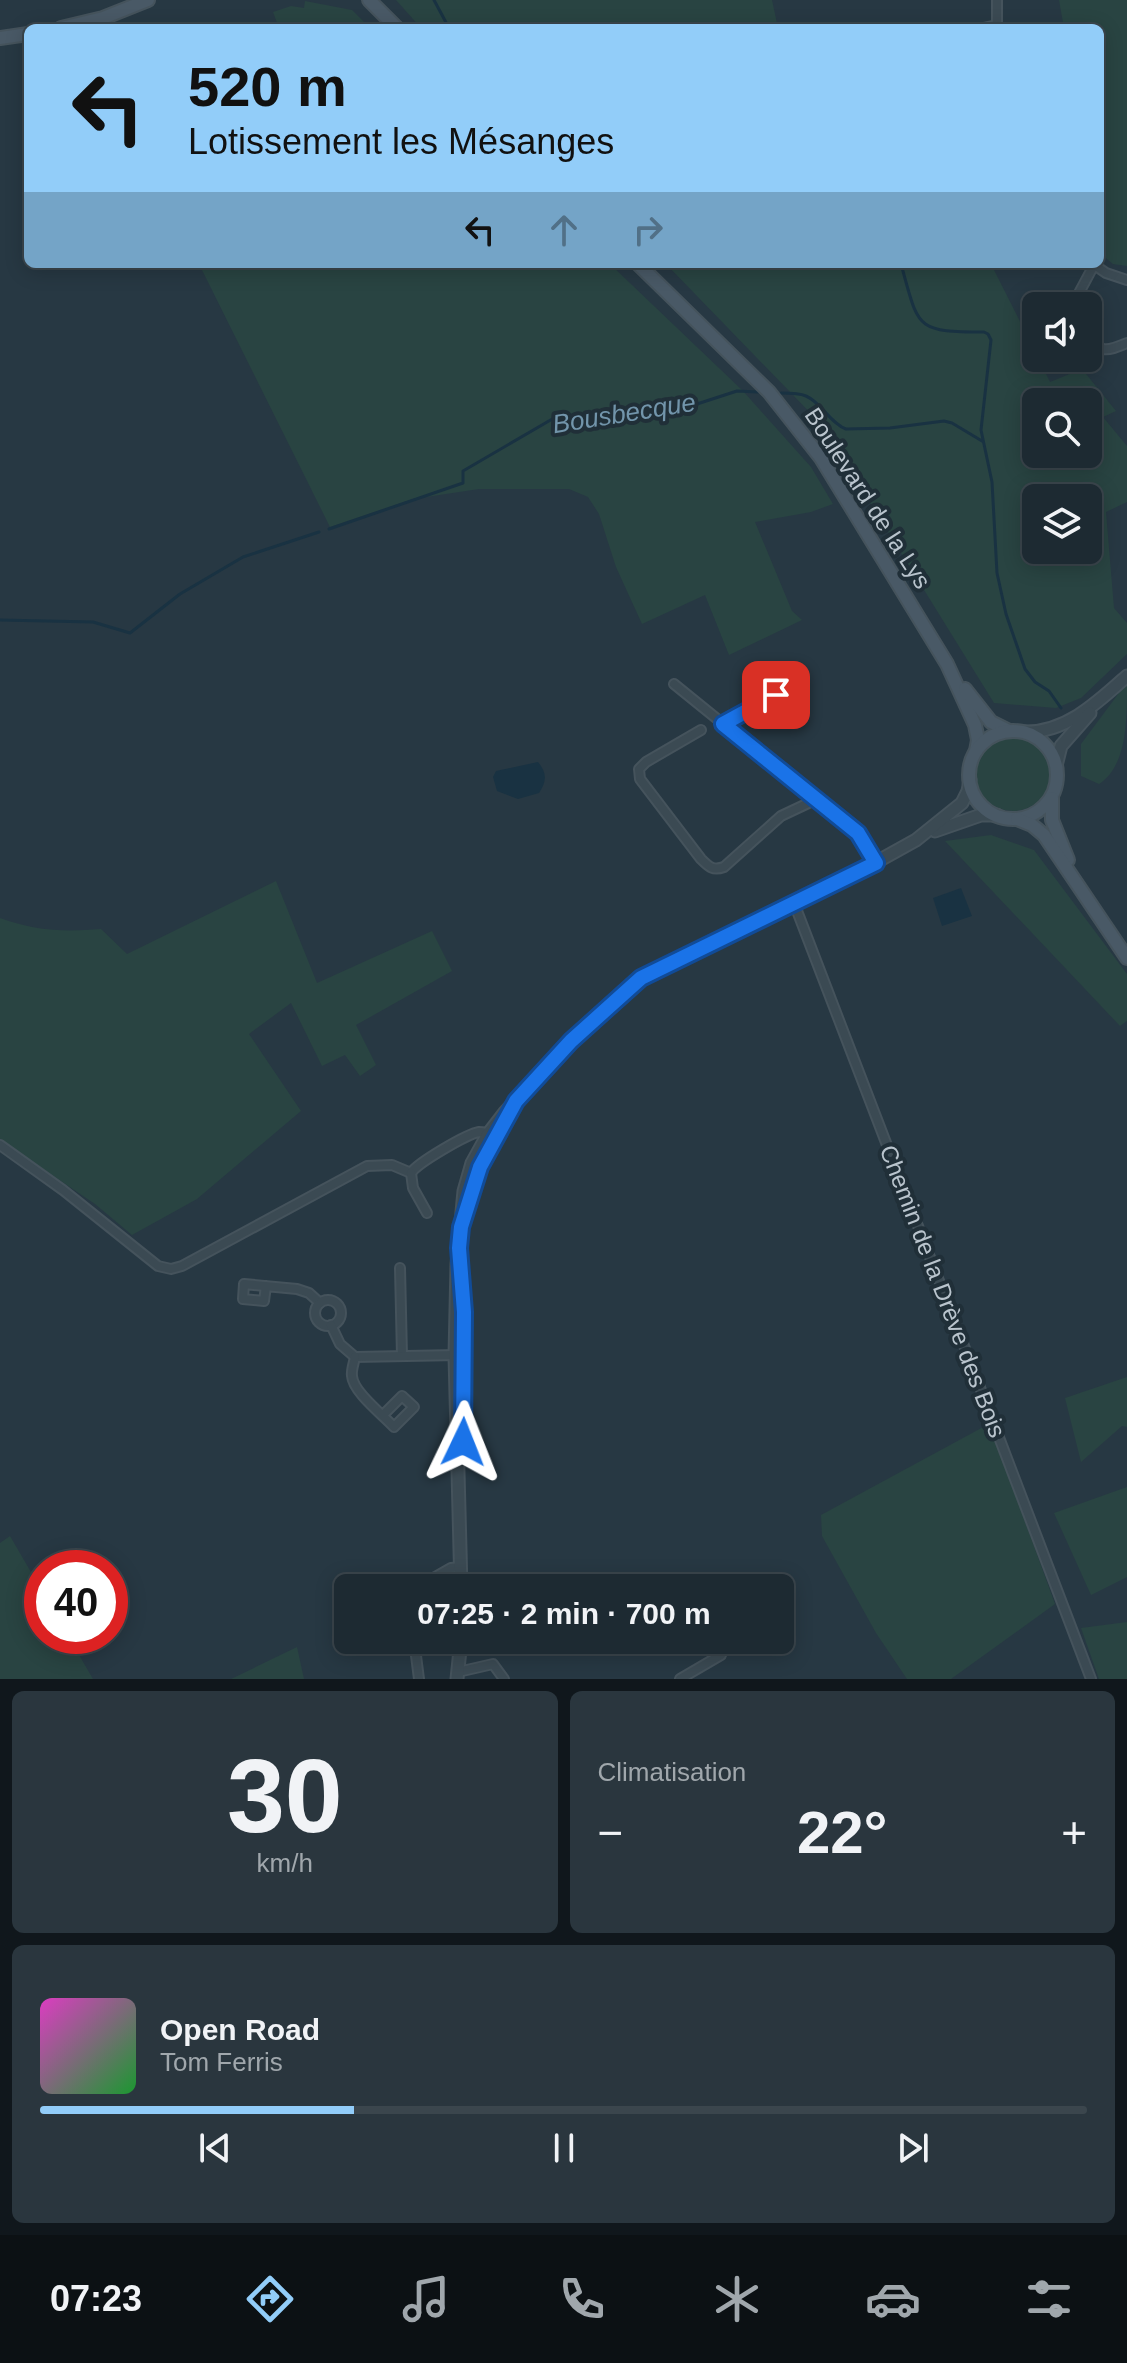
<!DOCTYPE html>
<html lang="fr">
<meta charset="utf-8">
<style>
:root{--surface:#1d2a32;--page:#2a363e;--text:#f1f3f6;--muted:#a0a7ac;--line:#3b464d;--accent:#92cdf9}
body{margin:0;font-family:Helvetica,sans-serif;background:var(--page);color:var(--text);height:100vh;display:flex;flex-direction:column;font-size:30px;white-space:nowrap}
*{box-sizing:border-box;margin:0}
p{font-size:26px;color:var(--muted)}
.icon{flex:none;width:44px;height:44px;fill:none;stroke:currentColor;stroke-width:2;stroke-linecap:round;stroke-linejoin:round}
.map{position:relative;height:1679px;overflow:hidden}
.sheet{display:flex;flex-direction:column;gap:12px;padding:12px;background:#10171c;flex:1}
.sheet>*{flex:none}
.hud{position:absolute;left:24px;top:24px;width:1080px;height:244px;border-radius:12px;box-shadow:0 4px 20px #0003,0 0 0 2px var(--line);background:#92cdf9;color:#111;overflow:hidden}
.tools{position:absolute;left:1022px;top:292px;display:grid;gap:16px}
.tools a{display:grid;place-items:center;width:80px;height:80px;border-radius:12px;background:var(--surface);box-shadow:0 4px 20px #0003,0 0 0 2px var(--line);font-size:40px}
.speed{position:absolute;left:24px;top:1550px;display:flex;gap:16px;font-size:40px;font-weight:700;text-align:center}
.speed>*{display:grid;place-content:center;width:104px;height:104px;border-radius:50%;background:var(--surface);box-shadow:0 4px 20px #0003,0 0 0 2px var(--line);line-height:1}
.speed .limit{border:12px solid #d22;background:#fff;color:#111}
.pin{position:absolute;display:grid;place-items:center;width:68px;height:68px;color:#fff;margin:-34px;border-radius:16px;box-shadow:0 4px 12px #0006}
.me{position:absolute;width:88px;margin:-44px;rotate:2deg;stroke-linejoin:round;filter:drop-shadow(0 0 6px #0008)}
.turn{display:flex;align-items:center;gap:28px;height:168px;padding:0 32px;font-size:36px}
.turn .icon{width:104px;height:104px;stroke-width:2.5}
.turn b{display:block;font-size:56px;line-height:68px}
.lanes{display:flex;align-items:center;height:76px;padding:0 32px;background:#0003;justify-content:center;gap:40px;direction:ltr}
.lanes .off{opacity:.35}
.big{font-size:60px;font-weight:700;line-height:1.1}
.sheet .card{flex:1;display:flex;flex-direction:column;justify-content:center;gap:12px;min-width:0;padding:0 28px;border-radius:12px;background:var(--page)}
.sheet .dial{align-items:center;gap:0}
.dial b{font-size:104px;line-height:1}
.song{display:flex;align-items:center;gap:24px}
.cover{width:96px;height:96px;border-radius:12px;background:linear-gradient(135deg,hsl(310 70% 55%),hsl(130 70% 35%))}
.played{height:8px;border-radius:4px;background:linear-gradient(90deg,var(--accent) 30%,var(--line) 30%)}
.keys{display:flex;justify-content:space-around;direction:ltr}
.heat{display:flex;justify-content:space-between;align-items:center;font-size:44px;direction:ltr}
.sheet .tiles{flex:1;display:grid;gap:12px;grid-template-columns:1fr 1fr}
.card:last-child{grid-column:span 2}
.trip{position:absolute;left:334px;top:1574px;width:460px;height:80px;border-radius:12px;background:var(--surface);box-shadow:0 4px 20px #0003,0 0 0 2px var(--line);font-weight:700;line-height:80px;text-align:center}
.dock{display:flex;height:128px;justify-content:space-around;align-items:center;background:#0c1114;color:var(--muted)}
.dock .icon{width:56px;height:56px}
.dock .active{color:var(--accent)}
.dock b{font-size:36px;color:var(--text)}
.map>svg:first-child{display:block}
</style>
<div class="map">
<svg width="1127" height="1679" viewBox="0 0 1127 1679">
<rect width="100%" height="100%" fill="#273843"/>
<g fill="#294442" fill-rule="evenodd">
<polygon points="396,0 772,0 778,28 421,28"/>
<polygon points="1059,0 1127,0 1127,266 1113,264 1100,253 1100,28 1064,28"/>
<polygon points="305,1 352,10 370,28 279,28 273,12 291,6 304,8"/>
<polygon points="199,264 610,264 743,391 811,467 833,504 811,512 755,522 792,611 802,620 729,655 705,595 642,624 616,567 599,514 588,497 569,489 479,489 413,499 330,527"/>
<path d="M 666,264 L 991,264 L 1036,353 L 1036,358 L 1038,358 L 1050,382 L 1082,369 L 1116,411 L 1103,417 L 1127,446 L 1127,502 L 1106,512 L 1114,608 L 1127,623 L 1127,654 L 1081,698 L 1056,708 L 994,703 L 822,425 ZM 1036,402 L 1088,402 L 1088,454 L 1036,454 ZM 1036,498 L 1088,498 L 1088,550 L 1036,550 Z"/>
<path d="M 1127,685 C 1127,720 1127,766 1099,784 L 1081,776 L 1081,744 L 1119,693 Z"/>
<circle cx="1013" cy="774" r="37"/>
<polygon points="991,835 1034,850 1127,974 1127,1021 1120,1026 945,841"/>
<path d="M 276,881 L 317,983 L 432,931 L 452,971 L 356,1025 L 376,1065 L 360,1076 L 345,1055 L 322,1066 L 291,1003 L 249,1034 L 301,1111 L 197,1199 L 132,1235 L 95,1204 L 0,1140 L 0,918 C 36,931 64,932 101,929 L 127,954 Z"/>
<polygon points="1127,1377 1127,1427 1122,1426 1081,1462 1065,1398"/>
<polygon points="987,1425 991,1427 1055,1604 951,1679 907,1679 876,1633 822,1536 821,1515"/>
<polygon points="1127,1487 1127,1577 1091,1595 1054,1513"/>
<polygon points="10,1536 42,1591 42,1636 68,1636 93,1679 0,1679 0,1543"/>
<polygon points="1127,1622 1127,1679 1099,1679 1081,1628"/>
<polygon points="297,1647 304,1679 231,1679"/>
</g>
<g fill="#193242">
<path d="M 538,762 C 547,773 547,781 539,793 L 518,799 L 497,791 L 493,777 L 496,771 Z"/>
<polygon points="961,888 972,916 942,926 933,898"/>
</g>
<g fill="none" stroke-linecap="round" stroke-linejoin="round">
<g stroke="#193242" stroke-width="3">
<polyline points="434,0 449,28"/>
<path d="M 901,264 C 919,328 914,332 984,332 L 988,334 L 991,340 L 981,430 L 992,482 L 997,573 L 1006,614 L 1025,669 L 1035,682 L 1049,691 L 1061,708"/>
<path d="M 781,393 C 789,393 799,393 806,396 C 822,403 830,423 846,429 L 890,428 L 944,421 L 952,423 L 982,441"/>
<polyline points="329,529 463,483 463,471 554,418 561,416 587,419 618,415 697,404 737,391 758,392"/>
<polyline points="0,620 93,622 130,633 180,594 243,557 319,532"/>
</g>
<defs>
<g id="minor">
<polyline points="997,0 997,28"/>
<polyline points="983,28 997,25"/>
<polyline points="1093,264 1106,273 1127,280"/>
<polyline points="1077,306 1079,293 1094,265"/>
<path d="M 1088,332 C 1100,354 1105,352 1127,343"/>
<polyline points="674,684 858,833 876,863"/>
<polyline points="723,724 803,680"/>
<path d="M 701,730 L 646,762 L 639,769 L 640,779 L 701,859 C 709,867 713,871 724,867 L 781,816 L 817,799"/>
<path d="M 794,903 C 893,1161 993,1420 1091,1679"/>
<polyline points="0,1145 63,1190 158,1266 171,1269 182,1266 367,1166 392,1165 411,1173"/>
<path d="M 411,1173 C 417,1163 467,1134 479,1132 C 485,1132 486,1133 491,1136"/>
<polyline points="411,1173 413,1188 427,1213"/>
<polyline points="400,1268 402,1356"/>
<polyline points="266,1286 264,1301 243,1299 244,1284 297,1289 309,1293 320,1303"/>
<circle cx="328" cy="1313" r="13"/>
<polyline points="331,1325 340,1344 355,1357 458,1355"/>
<path d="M 355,1357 C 354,1363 351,1370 352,1376 C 353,1392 383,1415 394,1427 L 414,1407 L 402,1396 L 383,1415"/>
<polyline points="416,1588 451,1568 461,1567"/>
<polyline points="414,1640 419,1679"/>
<polyline points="458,1672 493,1664 504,1679"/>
<polyline points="680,1679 721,1655"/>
</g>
<g id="tertiary">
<path d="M 1024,732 C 1066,733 1098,702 1127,676"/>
<polyline points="1056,766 1061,746 1090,713"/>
<polyline points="935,831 981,815 997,815"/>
<polyline points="466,1207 480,1167 510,1114"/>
<polyline points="463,1281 463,1431"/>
<polyline points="461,1588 455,1356 457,1264 464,1191 472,1163 488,1134 505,1112 563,1050 634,982 723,936 844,880 916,840 962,803 968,791 970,780"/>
<polyline points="457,1679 461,1640"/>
</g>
<g id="secondary">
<polyline points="369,0 397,28"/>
<polyline points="61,28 103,18 148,0"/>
<polyline points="0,38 28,34"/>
<polyline points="638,264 769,392 821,458 947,664 975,725 978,740 976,751"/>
<polyline points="965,689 991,722 1009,731"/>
<circle cx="1013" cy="775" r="44"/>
<polyline points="1052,798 1052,820 1068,860"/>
<polyline points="1017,819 1032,825 1044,835 1127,958"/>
</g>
</defs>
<use href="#minor" stroke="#45535c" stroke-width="12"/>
<use href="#tertiary" stroke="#45535c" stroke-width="15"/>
<use href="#secondary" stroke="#45535c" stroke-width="16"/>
<use href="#minor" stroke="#3b4a53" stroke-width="8"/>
<use href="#tertiary" stroke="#3b4a53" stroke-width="11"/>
<use href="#secondary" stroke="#495966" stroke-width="12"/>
</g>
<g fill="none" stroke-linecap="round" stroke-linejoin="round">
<defs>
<polyline id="route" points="463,1442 464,1312 459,1248 461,1227 480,1167 516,1101 571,1041 641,978 876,863 858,833 723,724 776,695"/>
</defs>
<use href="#route" stroke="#114b97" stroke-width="20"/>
<use href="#route" stroke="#1a73e8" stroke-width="14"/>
</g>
<g text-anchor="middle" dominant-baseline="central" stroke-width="8" stroke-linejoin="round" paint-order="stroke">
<g font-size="24" fill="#b9c4cd" stroke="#202f38">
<text transform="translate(868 498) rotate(57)">Boulevard de la Lys</text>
<text transform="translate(943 1291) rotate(69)">Chemin de la Drève des Bois</text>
</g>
<g font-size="26" font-style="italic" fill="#7295ab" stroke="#202f38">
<text transform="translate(624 413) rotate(-9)">Bousbecque</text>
</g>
</g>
</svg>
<div class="tools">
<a><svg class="icon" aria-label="sound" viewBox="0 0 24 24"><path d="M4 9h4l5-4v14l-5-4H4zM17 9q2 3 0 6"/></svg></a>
<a><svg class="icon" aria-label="search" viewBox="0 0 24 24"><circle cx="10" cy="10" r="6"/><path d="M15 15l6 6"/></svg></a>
<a><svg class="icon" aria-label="layers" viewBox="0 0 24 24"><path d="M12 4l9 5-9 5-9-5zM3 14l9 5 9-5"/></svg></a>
</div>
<div class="speed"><div class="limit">40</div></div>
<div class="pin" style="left:776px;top:695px;background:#d93025"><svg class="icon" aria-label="arrive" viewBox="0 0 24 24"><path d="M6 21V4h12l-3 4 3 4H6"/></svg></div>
<svg class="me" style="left:463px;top:1442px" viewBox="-20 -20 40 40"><path d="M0-17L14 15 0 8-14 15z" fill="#1a73e8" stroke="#fff" stroke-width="4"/></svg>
<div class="trip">07:25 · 2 min · 700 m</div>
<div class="hud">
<div class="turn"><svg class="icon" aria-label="left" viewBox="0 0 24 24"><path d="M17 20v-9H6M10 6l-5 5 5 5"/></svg><div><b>520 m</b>Lotissement les Mésanges</div></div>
<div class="lanes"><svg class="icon" aria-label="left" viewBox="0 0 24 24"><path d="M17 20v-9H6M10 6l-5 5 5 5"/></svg><svg class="icon off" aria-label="ahead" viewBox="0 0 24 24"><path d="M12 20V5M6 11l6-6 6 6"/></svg><svg class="icon off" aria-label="right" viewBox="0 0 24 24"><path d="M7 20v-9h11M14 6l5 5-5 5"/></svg></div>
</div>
</div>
<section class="sheet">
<div class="tiles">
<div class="card dial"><b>30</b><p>km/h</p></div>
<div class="card"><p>Climatisation</p>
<div class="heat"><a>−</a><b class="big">22°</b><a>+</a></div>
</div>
<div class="card">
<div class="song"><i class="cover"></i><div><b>Open Road</b><p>Tom Ferris</p></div></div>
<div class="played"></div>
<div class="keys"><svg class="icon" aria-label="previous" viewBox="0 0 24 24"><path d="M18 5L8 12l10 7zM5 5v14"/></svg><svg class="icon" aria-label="pause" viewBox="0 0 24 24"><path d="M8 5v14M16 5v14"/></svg><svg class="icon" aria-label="next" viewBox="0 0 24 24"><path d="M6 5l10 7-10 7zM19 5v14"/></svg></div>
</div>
</div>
</section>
<nav class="dock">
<b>07:23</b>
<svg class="icon active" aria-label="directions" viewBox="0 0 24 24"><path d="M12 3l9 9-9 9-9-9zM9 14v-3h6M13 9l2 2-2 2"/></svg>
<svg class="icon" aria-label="music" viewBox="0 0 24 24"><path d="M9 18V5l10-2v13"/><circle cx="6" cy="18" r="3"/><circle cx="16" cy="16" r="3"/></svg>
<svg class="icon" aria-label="phone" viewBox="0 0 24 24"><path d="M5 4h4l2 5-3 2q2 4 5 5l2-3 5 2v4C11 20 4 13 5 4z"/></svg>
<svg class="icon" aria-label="climate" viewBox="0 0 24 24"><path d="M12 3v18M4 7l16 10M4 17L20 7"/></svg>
<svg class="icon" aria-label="car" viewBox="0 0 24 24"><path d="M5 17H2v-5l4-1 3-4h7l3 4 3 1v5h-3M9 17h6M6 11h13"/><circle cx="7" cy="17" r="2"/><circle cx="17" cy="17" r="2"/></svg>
<svg class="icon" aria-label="filters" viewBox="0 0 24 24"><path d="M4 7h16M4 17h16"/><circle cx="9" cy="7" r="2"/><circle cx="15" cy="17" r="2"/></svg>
</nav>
